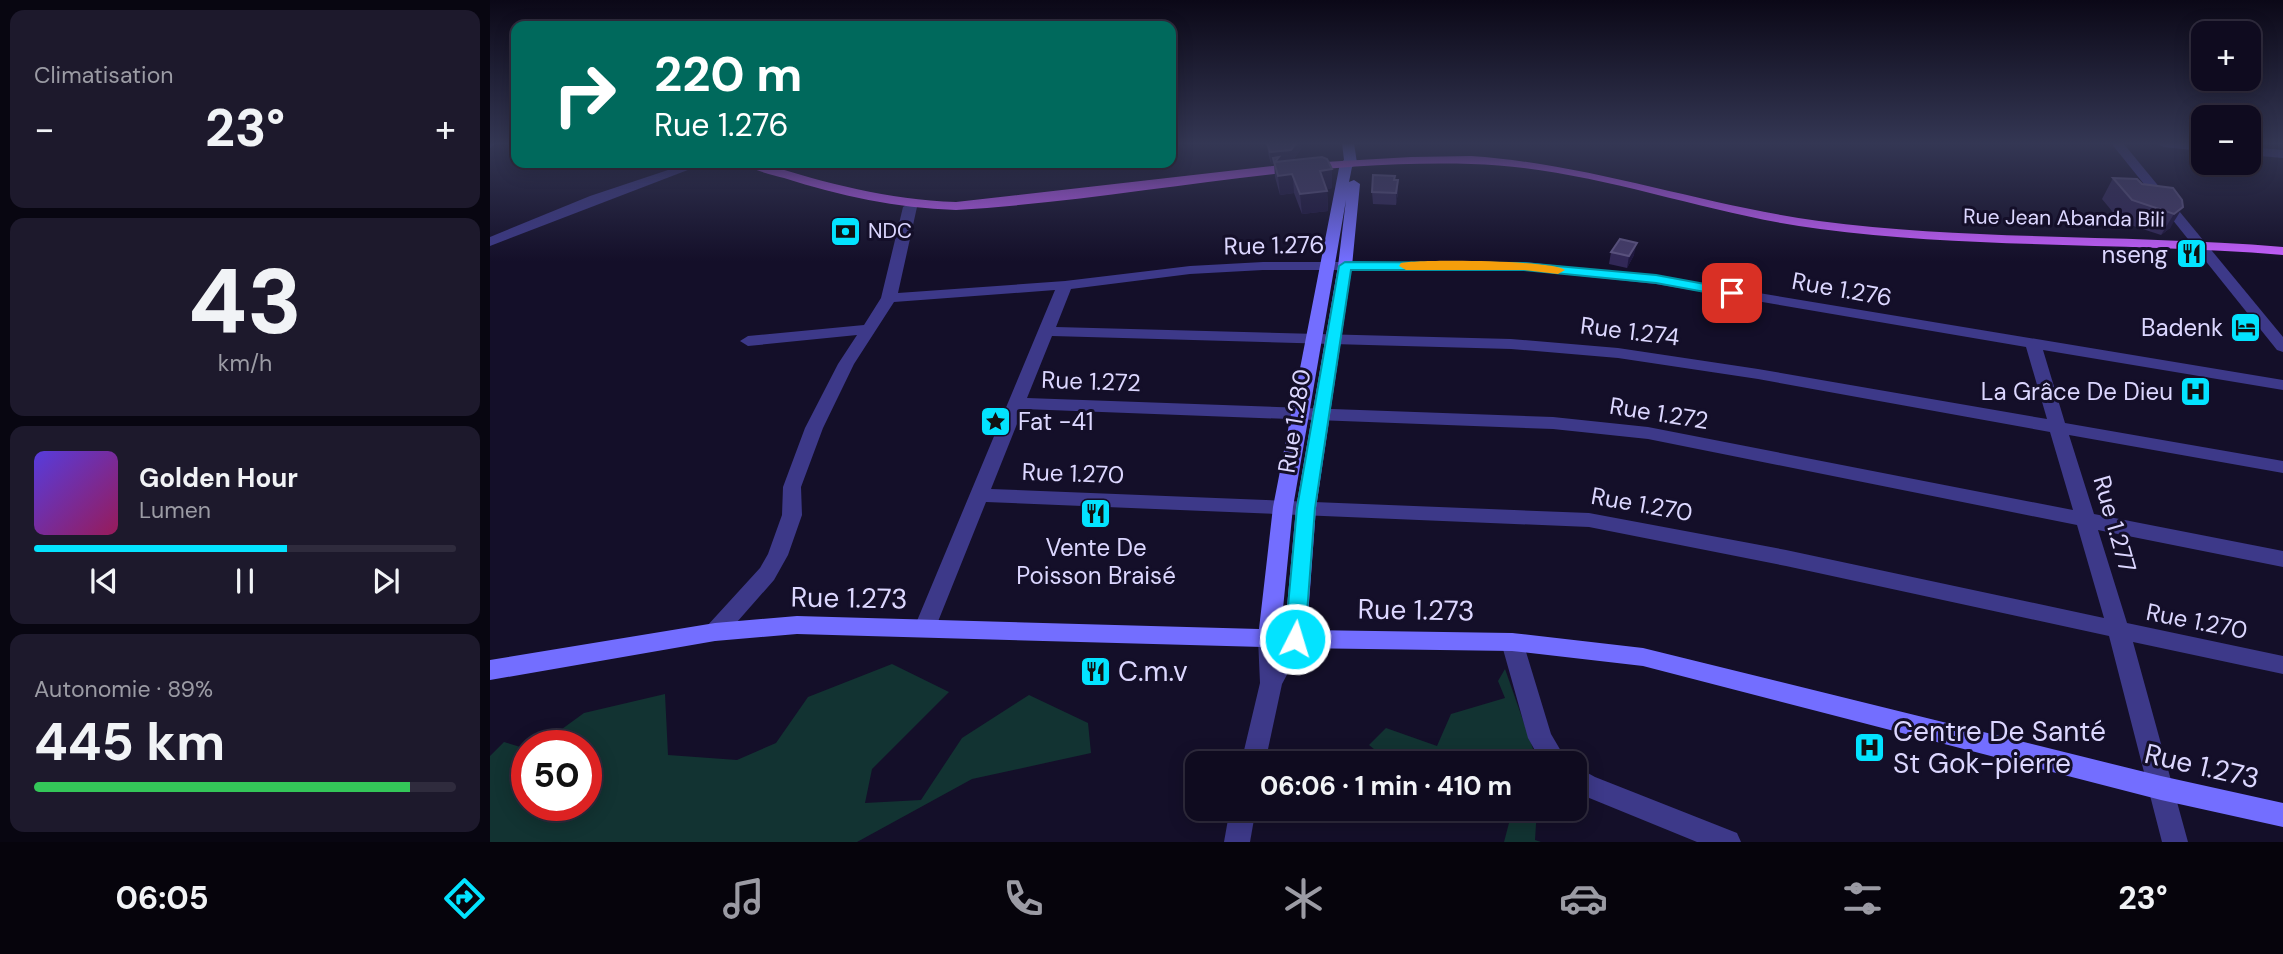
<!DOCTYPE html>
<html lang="fr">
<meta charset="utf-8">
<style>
:root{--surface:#0f0b1f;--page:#1d192c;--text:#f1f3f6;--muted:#9b9ba4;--line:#2f2b3d;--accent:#03e3ff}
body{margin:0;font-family:"DM Sans",sans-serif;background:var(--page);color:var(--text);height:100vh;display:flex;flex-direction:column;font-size:26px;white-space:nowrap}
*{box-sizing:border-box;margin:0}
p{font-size:23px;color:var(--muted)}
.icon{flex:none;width:38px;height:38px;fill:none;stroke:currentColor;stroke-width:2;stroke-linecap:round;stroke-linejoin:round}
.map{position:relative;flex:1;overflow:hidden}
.sheet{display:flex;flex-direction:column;gap:10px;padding:10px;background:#080611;width:490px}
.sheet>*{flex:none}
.top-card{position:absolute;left:21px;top:21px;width:665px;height:147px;border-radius:14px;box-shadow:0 4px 18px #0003,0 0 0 2px var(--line);background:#00695c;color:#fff;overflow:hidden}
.fabs{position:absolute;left:1701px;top:21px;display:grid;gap:14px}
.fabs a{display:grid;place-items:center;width:70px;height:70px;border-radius:14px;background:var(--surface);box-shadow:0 4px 18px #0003,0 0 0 2px var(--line);font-size:35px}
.speed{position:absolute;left:21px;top:730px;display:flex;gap:14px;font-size:35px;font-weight:700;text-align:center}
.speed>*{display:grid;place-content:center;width:91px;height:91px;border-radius:50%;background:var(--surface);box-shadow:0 4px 18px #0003,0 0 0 2px var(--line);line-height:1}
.speed .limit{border:10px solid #d22;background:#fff;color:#111}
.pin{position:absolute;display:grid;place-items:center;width:60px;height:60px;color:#fff;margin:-30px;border-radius:14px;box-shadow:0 4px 10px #0006}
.me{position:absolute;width:77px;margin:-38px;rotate:5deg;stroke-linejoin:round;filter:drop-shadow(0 0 5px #0008)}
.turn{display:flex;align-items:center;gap:24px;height:147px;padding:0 28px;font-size:32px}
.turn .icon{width:91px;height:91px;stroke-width:2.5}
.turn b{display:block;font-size:49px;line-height:60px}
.big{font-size:52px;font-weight:700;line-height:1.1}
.sheet .card{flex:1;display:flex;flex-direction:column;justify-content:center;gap:10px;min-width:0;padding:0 24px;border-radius:14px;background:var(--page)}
.sheet .dial{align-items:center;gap:0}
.dial b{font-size:91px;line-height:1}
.song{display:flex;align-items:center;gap:21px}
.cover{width:84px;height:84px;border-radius:10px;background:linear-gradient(135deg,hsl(250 70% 55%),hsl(330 70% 35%))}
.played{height:7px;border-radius:4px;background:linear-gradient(90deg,var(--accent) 60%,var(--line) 60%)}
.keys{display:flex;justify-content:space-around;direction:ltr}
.heat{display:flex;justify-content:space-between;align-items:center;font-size:38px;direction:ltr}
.charge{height:10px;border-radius:5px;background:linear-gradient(90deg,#34c759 89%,var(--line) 0)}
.trip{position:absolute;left:695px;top:751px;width:402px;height:70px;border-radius:14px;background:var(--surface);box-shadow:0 4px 18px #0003,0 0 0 2px var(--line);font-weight:700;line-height:70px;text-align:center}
.menu{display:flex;height:112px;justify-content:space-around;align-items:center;background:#06040c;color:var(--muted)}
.menu .icon{width:49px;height:49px}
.menu .selected{color:var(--accent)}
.menu b{font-size:32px;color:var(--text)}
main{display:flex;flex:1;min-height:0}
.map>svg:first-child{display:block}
</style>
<main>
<section class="sheet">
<div class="card"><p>Climatisation</p>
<div class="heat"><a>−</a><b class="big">23°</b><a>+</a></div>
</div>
<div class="card dial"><b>43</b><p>km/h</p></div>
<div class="card">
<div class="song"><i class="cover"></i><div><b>Golden Hour</b><p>Lumen</p></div></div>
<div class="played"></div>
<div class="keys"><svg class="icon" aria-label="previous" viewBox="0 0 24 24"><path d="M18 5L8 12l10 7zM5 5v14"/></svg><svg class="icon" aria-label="pause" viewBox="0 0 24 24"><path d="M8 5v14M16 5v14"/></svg><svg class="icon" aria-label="next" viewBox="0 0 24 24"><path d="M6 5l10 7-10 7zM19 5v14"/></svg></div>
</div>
<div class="card"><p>Autonomie · 89%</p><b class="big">445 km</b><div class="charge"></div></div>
</section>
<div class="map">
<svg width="1793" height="842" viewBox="0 0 1793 842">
<rect width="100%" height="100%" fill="#140f29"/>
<g fill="#123332">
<polygon points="402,664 459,692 382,769 375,803 431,800 472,738 539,695 598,723 601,753 482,779 367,842 0,842 0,756 14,742 37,749 37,805 96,805 96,746 50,745 94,713 175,694 178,755 247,760 286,743 318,697"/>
<polygon points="1015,669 1048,763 901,763 879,745 896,728 947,746 961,714 1015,698 1008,681"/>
<polygon points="1012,809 1047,809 1045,840 1051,842 1014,842 1019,823"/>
</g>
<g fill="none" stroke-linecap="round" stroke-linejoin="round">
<g fill="#3d3989" fill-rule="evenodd">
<polygon points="0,143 7,143 0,148"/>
<polygon points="1621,143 1633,143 1793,337 1793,352 1787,350"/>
<path d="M 420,203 L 427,207 L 408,293 L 575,281 L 700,266 L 773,262 L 1034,262 L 1166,276 L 1793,380 L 1793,390 L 1553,350 L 1575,423 L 1793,461 L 1793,473 L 1579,435 L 1604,514 L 1793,551 L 1793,567 L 1608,530 L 1637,623 L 1793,656 L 1793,674 L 1643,642 L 1698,842 L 1672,842 L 1619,636 L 1296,566 L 1099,527 L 496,502 L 443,634 L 435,637 L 427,634 L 424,628 L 565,290 L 404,302 L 364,364 L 333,428 L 311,487 L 312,515 L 298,555 L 284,580 L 233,638 L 225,641 L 217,638 L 214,632 L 217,626 L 270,568 L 278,554 L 292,515 L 293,487 L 315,428 L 348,364 L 367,335 L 258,346 L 250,341 L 258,336 L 374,325 L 391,298 L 413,207 ZM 773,270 L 1034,270 L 1166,284 L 1536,347 L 1557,419 L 1268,369 L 1128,348 L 1021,339 L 566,327 L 581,289 L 700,274 ZM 562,336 L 1021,349 L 1128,358 L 1268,379 L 1560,432 L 1583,510 L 1158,427 L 1063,417 L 537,398 ZM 533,409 L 1063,429 L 1158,439 L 1587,525 L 1614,618 L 1296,550 L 1099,513 L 501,489 Z"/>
<polygon points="779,629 787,632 790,645 797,633 805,630 813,633 816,639 792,684 775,763 751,763 770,683 768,638 771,632"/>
<polygon points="1022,633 1030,636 1033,642 1061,734 1078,763 1052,763 1038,738 1011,642 1014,636"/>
<polygon points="1085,766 1105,777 1247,833 1251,842 1207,842 1087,793"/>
<polygon points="740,808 766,808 760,842 734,842"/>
</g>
<g fill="#3d3989" fill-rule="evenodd">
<polygon points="1667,143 1713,143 1713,151 1673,147"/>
<polygon points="1759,147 1793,150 1793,158 1759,155"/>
<polygon points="199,163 216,163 0,246 0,237 100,196"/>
</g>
<path fill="#736eff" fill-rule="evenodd" d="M 852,143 L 864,143 L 867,163 L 862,167 L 859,182 L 864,180 L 870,184 L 862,266 L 826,508 L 817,630 L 1022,633 L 1153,648 L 1671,776 L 1793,803 L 1793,827 L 1671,800 L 1153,666 L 1022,651 L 805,648 L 307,634 L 225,641 L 0,680 L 0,660 L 225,623 L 307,616 L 769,629 L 783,507 L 850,163 L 854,160 ZM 856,200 L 848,266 L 806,508 L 795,629 L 791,629 L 803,507 Z"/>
<path fill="#c55eff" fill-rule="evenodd" d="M 981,156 C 1100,164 1211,205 1329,221 C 1482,241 1639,234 1793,247 L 1793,255 C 1639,242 1483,249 1330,229 C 1212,214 1100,167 981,164 C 807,159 638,200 466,210 C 406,208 350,196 294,178 C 281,174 263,171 253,163 L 271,163 C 336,183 397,200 466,202 L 800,164 L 921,157 Z"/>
</g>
<g fill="#322857">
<polygon points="777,143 811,149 803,160 842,169 842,188 837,189 838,211 812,214 804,193 790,195 785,177 784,163 781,164 778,153"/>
<polygon points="905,176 905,180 908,180 908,192 906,205 883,204 882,192"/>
<polygon points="1623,178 1692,200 1680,228 1671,235 1631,222 1612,199"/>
<polygon points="1121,252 1144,255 1137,268 1119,264"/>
</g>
<g fill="#1e163d">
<polygon points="806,143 810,143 811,149 802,161 804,193 790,195 788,176 783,158 784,163 781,164 780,152"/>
<polygon points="842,169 842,188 831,191 830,171"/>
<polygon points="908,180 908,192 906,205 906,193"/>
<polygon points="837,191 838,211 812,214 810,194"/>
<polygon points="1693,207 1680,228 1671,235 1684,214"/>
<polygon points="1147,243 1144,255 1137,268 1139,256"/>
</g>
<g fill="#443b69" stroke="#5c5380" stroke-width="2">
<polygon points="777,143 806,143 801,150 780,152"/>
<polygon points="789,157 785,162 832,157 837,159 842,169 830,171 837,191 810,194 802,174 788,176 783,158"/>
<polygon points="883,175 905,176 904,180 908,180 906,193 882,192"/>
<polygon points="1623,178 1647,179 1652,184 1683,188 1692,200 1693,207 1684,214 1642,200"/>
<polygon points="1130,239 1147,243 1139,256 1121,252"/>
</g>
<linearGradient id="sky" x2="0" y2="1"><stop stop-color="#0b0817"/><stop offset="0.55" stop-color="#343754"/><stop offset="1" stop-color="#343754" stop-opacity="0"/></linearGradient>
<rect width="1793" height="261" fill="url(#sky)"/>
<polygon fill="#03e3ff" stroke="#0294a6" stroke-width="2" points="855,262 1034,263 1166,275 1242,289 1249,293 1242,297 1166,283 1034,270 861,270 825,508 815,639 812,645 798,645 795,639 807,508 849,266"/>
<path fill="#f59e0b" d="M 911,263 C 931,259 1063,260 1075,270 L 1068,274 L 1034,270 L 916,270 L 909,266 Z"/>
<defs>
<symbol id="bank-square" viewBox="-11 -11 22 22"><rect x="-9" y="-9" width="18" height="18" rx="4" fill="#03e3ff" stroke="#140f29"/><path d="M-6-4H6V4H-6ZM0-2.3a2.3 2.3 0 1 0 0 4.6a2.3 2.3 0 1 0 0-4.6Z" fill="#111"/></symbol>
<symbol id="restaurant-square" viewBox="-11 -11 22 22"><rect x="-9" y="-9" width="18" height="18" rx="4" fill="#03e3ff" stroke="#140f29"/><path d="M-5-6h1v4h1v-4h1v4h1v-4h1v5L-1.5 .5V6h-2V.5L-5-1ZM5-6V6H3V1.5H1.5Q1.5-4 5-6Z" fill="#111"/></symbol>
<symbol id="hotel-square" viewBox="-11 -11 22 22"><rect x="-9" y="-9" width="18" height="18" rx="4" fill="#03e3ff" stroke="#140f29"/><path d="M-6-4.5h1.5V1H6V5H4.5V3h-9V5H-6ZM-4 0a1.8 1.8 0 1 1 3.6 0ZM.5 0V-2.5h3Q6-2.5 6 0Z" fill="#111"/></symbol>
<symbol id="hospital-square" viewBox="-11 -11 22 22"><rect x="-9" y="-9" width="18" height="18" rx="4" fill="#03e3ff" stroke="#140f29"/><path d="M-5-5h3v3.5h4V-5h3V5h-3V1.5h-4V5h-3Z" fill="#111"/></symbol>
<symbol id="sight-square" viewBox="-11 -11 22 22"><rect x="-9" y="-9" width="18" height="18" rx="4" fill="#03e3ff" stroke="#140f29"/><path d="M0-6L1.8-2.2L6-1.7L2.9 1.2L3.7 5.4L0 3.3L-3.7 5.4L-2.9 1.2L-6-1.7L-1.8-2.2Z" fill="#111"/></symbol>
</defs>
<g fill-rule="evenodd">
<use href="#bank-square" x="338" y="214" width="35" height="35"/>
<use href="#restaurant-square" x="1684" y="236" width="35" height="35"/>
<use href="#hotel-square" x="1738" y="310" width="35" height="35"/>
<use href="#hospital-square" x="1688" y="374" width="35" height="35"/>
<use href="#sight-square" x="488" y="404" width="35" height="35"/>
<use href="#restaurant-square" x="588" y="496" width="35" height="35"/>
<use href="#restaurant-square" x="588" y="654" width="35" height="35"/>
<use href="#hospital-square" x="1362" y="730" width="35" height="35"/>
</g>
<g text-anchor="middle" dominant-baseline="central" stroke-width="6" stroke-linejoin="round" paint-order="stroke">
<g font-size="21" fill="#dcd7ff" stroke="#140f29">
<text transform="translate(1574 218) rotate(1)">Rue Jean Abanda Bili</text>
</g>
<g font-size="21" fill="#dcd7ff" stroke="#140f29" text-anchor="start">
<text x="378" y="231">NDC</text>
</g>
<g font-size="24" fill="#dcd7ff" stroke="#140f29">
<text transform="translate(784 245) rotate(-1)">Rue 1.276</text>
<text transform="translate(1352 289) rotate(10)">Rue 1.276</text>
<text transform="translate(1140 331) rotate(7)">Rue 1.274</text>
<text transform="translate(601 381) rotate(2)">Rue 1.272</text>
<text transform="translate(1169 413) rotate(9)">Rue 1.272</text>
<text transform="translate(804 421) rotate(-81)">Rue 1.280</text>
<text transform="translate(583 473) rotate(2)">Rue 1.270</text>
<text transform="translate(1152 504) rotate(10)">Rue 1.270</text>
<text transform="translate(1625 524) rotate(74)">Rue 1.277</text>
<text transform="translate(1707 621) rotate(11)">Rue 1.270</text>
</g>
<g font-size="24" fill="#dcd7ff" stroke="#140f29" text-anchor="end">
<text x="1678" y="254">nseng</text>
<text x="1733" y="327">Badenk</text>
<text x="1683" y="391">La Grâce De Dieu</text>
<text x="528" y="421" text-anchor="start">Fat -41</text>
<text x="606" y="547" text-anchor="middle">Vente De<tspan x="606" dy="28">Poisson Braisé</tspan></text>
</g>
<g font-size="28" fill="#dcd7ff" stroke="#140f29">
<text transform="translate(359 598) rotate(1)">Rue 1.273</text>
<text transform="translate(926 610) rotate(1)">Rue 1.273</text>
<text transform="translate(1712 766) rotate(13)">Rue 1.273</text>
</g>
<g font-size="28" fill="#dcd7ff" stroke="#140f29" text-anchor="start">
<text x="628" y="671">C.m.v</text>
<text x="1403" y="731">Centre De Santé<tspan x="1403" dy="32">St Gok-pierre</tspan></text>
</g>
</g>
</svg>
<div class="fabs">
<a>+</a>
<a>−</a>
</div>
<div class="speed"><div class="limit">50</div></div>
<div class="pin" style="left:1242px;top:293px;background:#d93025"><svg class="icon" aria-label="arrive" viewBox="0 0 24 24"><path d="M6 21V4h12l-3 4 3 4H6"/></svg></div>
<svg class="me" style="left:805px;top:639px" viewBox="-20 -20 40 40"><circle r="17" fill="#03e3ff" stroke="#fff" stroke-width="3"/><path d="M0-11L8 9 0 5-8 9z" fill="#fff"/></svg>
<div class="trip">06:06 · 1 min · 410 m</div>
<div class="top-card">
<div class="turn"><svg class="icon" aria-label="right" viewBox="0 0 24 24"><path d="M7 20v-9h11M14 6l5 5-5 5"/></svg><div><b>220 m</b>Rue 1.276</div></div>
</div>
</div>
</main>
<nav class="menu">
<b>06:05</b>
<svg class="icon selected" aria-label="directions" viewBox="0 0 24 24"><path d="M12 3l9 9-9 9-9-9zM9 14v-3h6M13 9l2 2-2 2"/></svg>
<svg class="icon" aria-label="music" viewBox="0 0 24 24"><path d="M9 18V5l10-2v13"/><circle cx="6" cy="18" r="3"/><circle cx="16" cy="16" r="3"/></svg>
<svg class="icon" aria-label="phone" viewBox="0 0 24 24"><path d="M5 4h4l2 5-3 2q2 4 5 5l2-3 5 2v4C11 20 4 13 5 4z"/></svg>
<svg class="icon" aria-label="climate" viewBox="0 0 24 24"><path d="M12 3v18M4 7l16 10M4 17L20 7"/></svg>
<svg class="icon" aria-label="car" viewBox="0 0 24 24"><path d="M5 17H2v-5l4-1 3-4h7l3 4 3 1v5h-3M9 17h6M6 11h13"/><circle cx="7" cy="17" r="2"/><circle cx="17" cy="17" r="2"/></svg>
<svg class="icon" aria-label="filters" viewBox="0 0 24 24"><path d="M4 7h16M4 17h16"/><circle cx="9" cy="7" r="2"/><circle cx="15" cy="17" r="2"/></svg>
<b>23°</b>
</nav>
